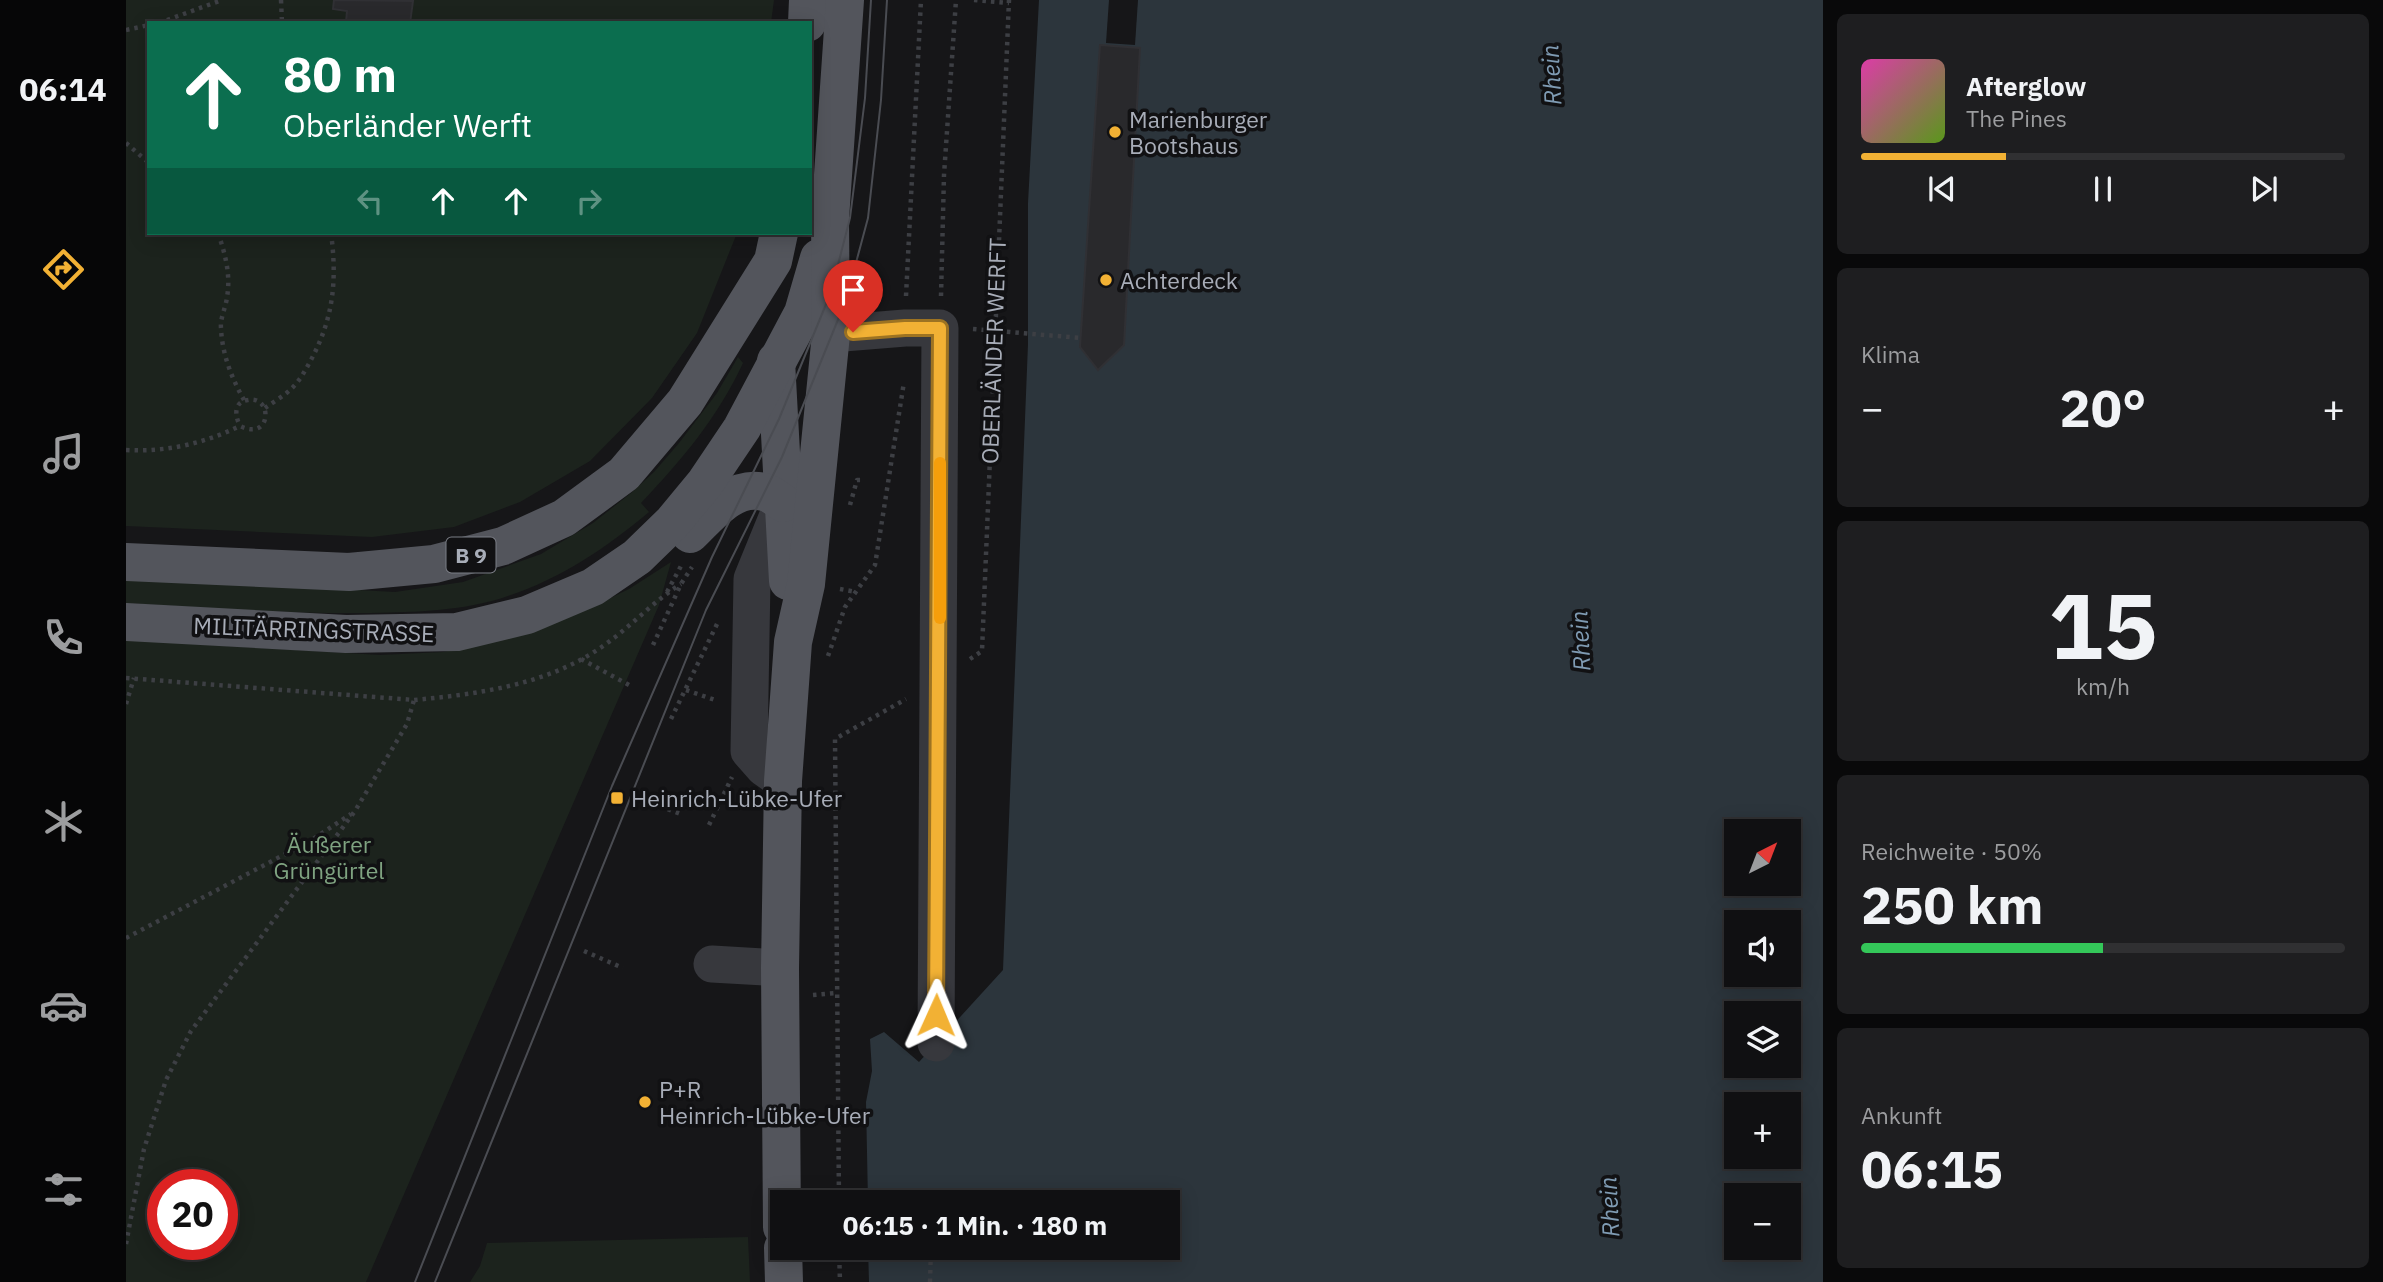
<!DOCTYPE html>
<html lang="de">
<meta charset="utf-8">
<style>
:root{--surface:#101012;--page:#1e1e20;--text:#f1f3f6;--muted:#9c9d9f;--line:#303032;--accent:#f2b134}
body{margin:0;font-family:"IBM Plex Sans",sans-serif;background:var(--page);color:var(--text);height:100vh;display:flex;flex-direction:column;font-size:26px;white-space:nowrap}
*{box-sizing:border-box;margin:0}
p{font-size:23px;color:var(--muted)}
.icon{flex:none;width:38px;height:38px;fill:none;stroke:currentColor;stroke-width:2;stroke-linecap:round;stroke-linejoin:round}
.map{position:relative;flex:1;overflow:hidden}
.panel{display:flex;flex-direction:column;gap:14px;padding:14px;background:#09090a;width:560px}
.panel>*{flex:none}
.banner{position:absolute;left:21px;top:21px;width:665px;height:214px;border-radius:0px;box-shadow:0 4px 18px #0003,0 0 0 2px var(--line);background:#0b6e4f;color:#fff;overflow:hidden}
.needle{width:46px;rotate:42deg}
.tools{position:absolute;left:1598px;top:819px;display:grid;gap:14px}
.tools a{display:grid;place-items:center;width:77px;height:77px;border-radius:0px;background:var(--surface);box-shadow:0 4px 18px #0003,0 0 0 2px var(--line);font-size:35px}
.speed{position:absolute;left:21px;top:1169px;display:flex;gap:14px;font-size:35px;font-weight:700;text-align:center}
.speed>*{display:grid;place-content:center;width:91px;height:91px;border-radius:50%;background:var(--surface);box-shadow:0 4px 18px #0003,0 0 0 2px var(--line);line-height:1}
.speed .limit{border:10px solid #d22;background:#fff;color:#111}
.pin{position:absolute;display:grid;place-items:center;width:60px;height:60px;color:#fff;margin:-72px -30px;border-radius:50% 50% 50% 0;rotate:-45deg;box-shadow:0 0 7px #0007}
.pin .icon{rotate:45deg}
.me{position:absolute;width:77px;margin:-38px;rotate:1deg;stroke-linejoin:round;filter:drop-shadow(0 0 5px #0008)}
.turn{display:flex;align-items:center;gap:24px;height:147px;padding:0 21px;font-size:32px}
.turn .icon{width:91px;height:91px;stroke-width:2.5}
.turn b{display:block;font-size:49px;line-height:60px}
.lanes{display:flex;align-items:center;height:66px;padding:0 21px;background:#0003;justify-content:center;gap:35px;direction:ltr}
.lanes .off{opacity:.35}
.big{font-size:52px;font-weight:700;line-height:1.1}
.panel .tile{flex:1;display:flex;flex-direction:column;justify-content:center;gap:10px;min-width:0;padding:0 24px;border-radius:10px;background:var(--page)}
.panel .dial{align-items:center;gap:0}
.dial b{font-size:91px;line-height:1}
.song{display:flex;align-items:center;gap:21px}
.cover{width:84px;height:84px;border-radius:10px;background:linear-gradient(135deg,hsl(320 70% 55%),hsl(90 70% 35%))}
.played{height:7px;border-radius:4px;background:linear-gradient(90deg,var(--accent) 30%,var(--line) 30%)}
.keys{display:flex;justify-content:space-around;direction:ltr}
.heat{display:flex;justify-content:space-between;align-items:center;font-size:38px;direction:ltr}
.charge{height:10px;border-radius:5px;background:linear-gradient(90deg,#34c759 50%,var(--line) 0)}
.trip{position:absolute;left:644px;top:1190px;width:410px;height:70px;border-radius:0px;background:var(--surface);box-shadow:0 4px 18px #0003,0 0 0 2px var(--line);font-weight:700;line-height:70px;text-align:center}
main{display:flex;flex:1;min-height:0}
.dock{display:flex;flex-direction:column;width:126px;justify-content:space-around;align-items:center;background:#060607;color:var(--muted)}
.dock .icon{width:49px;height:49px}
.dock .selected{color:var(--accent)}
.dock b{font-size:32px;color:var(--text)}
.map>svg:first-child{display:block}
</style>
<main>
<nav class="dock">
<b>06:14</b>
<svg class="icon selected" aria-label="directions" viewBox="0 0 24 24"><path d="M12 3l9 9-9 9-9-9zM9 14v-3h6M13 9l2 2-2 2"/></svg>
<svg class="icon" aria-label="music" viewBox="0 0 24 24"><path d="M9 18V5l10-2v13"/><circle cx="6" cy="18" r="3"/><circle cx="16" cy="16" r="3"/></svg>
<svg class="icon" aria-label="phone" viewBox="0 0 24 24"><path d="M5 4h4l2 5-3 2q2 4 5 5l2-3 5 2v4C11 20 4 13 5 4z"/></svg>
<svg class="icon" aria-label="climate" viewBox="0 0 24 24"><path d="M12 3v18M4 7l16 10M4 17L20 7"/></svg>
<svg class="icon" aria-label="car" viewBox="0 0 24 24"><path d="M5 17H2v-5l4-1 3-4h7l3 4 3 1v5h-3M9 17h6M6 11h13"/><circle cx="7" cy="17" r="2"/><circle cx="17" cy="17" r="2"/></svg>
<svg class="icon" aria-label="filters" viewBox="0 0 24 24"><path d="M4 7h16M4 17h16"/><circle cx="9" cy="7" r="2"/><circle cx="15" cy="17" r="2"/></svg>
</nav>
<div class="map">
<svg width="1697" height="1282" viewBox="0 0 1697 1282">
<rect width="100%" height="100%" fill="#161618"/>
<g fill="#1c231d" fill-rule="evenodd">
<polygon points="0,0 648,0 645,23 23,23 23,233 611,233 571,333 526,398 464,461 394,502 328,527 246,537 0,526"/>
<path d="M 612,357 L 617,363 C 592,417 556,460 515,503 L 523,512 C 480,548 436,578 382,596 C 339,611 290,612 245,613 C 163,614 82,608 0,603 L 0,577 L 269,592 L 337,582 L 415,554 L 467,523 L 505,493 L 528,472 L 553,443 L 591,393 Z"/>
<path d="M 545,562 L 533,605 L 240,1282 L 0,1282 L 0,640 L 254,655 L 317,652 L 370,641 L 468,606 L 503,589 ZM 37,1185 L 96,1185 L 96,1244 L 37,1244 Z"/>
<polygon points="622,1237 624,1282 344,1282 354,1266 361,1243"/>
</g>
<path fill="#2c353c" fill-rule="evenodd" d="M 913,0 L 1697,0 L 1697,1282 L 743,1282 L 742,1248 L 1041,1248 L 1041,1202 L 742,1202 L 740,1102 L 746,1071 L 744,1039 L 758,1032 L 793,1062 L 877,970 L 902,344 L 902,203 ZM 1610,831 L 1662,831 L 1662,884 L 1610,884 ZM 1610,922 L 1662,922 L 1662,975 L 1610,975 ZM 1610,1013 L 1662,1013 L 1662,1066 L 1610,1066 ZM 1610,1104 L 1662,1104 L 1662,1157 L 1610,1157 ZM 1610,1195 L 1662,1195 L 1662,1248 L 1610,1248 Z"/>
<polygon fill="#161618" points="983,0 1012,0 1009,45 980,43"/>
<g fill="#29292c" stroke="#303034" stroke-width="2">
<polygon points="208,0 287,1 284,23 215,23 220,22 221,11 207,9"/>
<polygon points="974,45 1014,48 998,345 972,370 954,347"/>
</g>
<g fill="none" stroke-linecap="round" stroke-linejoin="round">
<g stroke="#3d3f44" stroke-width="4.5" stroke-dasharray="3.5 5" stroke-linecap="butt">
<polyline points="155,0 156,23"/>
<polyline points="848,0 883,3"/>
<polyline points="33,23 96,0"/>
<polyline points="0,30 23,25"/>
<polyline points="0,143 23,163"/>
<path d="M 92,233 C 99,253 105,275 101,297 C 100,307 94,318 95,328 C 96,354 106,379 118,400"/>
<polyline points="780,296 795,0"/>
<polyline points="815,296 818,175 830,0"/>
<polyline points="847,329 955,338"/>
<path d="M 139,408 C 147,402 158,396 165,389 C 174,381 180,369 186,358 C 208,316 211,279 205,233"/>
<path d="M 0,450 C 41,452 76,444 114,426 C 146,442 147,395 122,400 C 107,402 109,416 114,426"/>
<polyline points="724,505 731,480 738,480"/>
<polyline points="714,589 730,592"/>
<polyline points="541,592 555,566"/>
<polyline points="527,645 555,584 566,567"/>
<polyline points="702,656 719,607 749,565 778,382"/>
<polyline points="455,659 505,686"/>
<polyline points="844,659 856,651 883,0"/>
<path d="M 0,678 L 288,700 C 352,694 420,685 474,648 C 503,629 526,602 555,584"/>
<polyline points="560,690 592,701"/>
<polyline points="0,704 8,678"/>
<polyline points="545,719 592,622"/>
<polyline points="518,800 557,815"/>
<polyline points="583,825 606,777"/>
<polyline points="0,938 184,841 225,814"/>
<polyline points="458,951 497,968"/>
<polyline points="687,995 710,993"/>
<polyline points="713,1202 709,739 780,699"/>
<polyline points="0,1244 18,1149 40,1080 65,1031 229,811 281,724 288,700"/>
<polyline points="713,1248 714,1282"/>
<polyline points="804,1282 805,1248"/>
</g>
<g stroke="#37383d" stroke-width="37">
<polyline points="705,334 779,328 814,328 810,1043"/>
<polyline points="657,781 638,768 623,751 626,579 657,503"/>
<polyline points="586,964 654,968"/>
</g>
<g stroke="#53555c" stroke-width="38">
<polyline points="681,23 682,0"/>
<polyline points="650,361 662,581"/>
<path d="M 564,534 C 584,515 607,484 638,492 C 645,493 652,500 657,503"/>
<polyline points="0,562 223,572 308,564 377,546 438,518 498,474 559,402 647,261 653,233"/>
<polyline points="0,622 220,634 331,632 401,615 467,587 511,557 546,523 579,483 616,428 677,313 693,258"/>
<polyline points="656,1227 654,968 657,781 667,642 680,584 705,334 704,219 719,0"/>
<polyline points="657,1248 658,1282"/>
</g>
<g stroke="#4a4c52" stroke-width="2">
<polyline points="289,1282 486,786 586,557 653,419 705,292 724,218 739,98 745,0"/>
<polyline points="309,1282 580,610 656,457 720,300 742,218 755,100 761,0"/>
</g>
</g>
<g fill="none" stroke-linecap="round" stroke-linejoin="round">
<defs>
<polyline id="route" points="727,332 779,328 814,328 810,1015"/>
</defs>
<use href="#route" stroke="#9d7322" stroke-width="18"/>
<use href="#route" stroke="#f2b134" stroke-width="12"/>
<polyline stroke="#f59e0b" stroke-width="12" points="814,618 814,463"/>
</g>
<g fill="#f2b134" stroke="#111113" stroke-width="2.5">
<circle cx="989" cy="132" r="7"/>
<circle cx="980" cy="280" r="7"/>
<rect x="484" y="791" width="14" height="14" rx="3.5"/>
<circle cx="519" cy="1102" r="7"/>
</g>
<g text-anchor="middle" dominant-baseline="central" stroke-width="7" stroke-linejoin="round" paint-order="stroke">
<rect fill="#111113" stroke="#7b7e86" stroke-width="2" x="320.5" y="537.5" width="49" height="35" rx="5"/>
<g font-size="21" font-weight="bold" fill="#a8adb8">
<text x="345" y="555">B 9</text>
</g>
<g font-size="23" fill="#a8adb8" stroke="#111113" text-anchor="start">
<text x="1003" y="119">Marienburger<tspan x="1003" dy="26">Bootshaus</tspan></text>
<text x="994" y="280">Achterdeck</text>
<text x="505" y="798">Heinrich-Lübke-Ufer</text>
<text x="533" y="1089">P+R<tspan x="533" dy="26">Heinrich-Lübke-Ufer</tspan></text>
</g>
<g font-size="23" fill="#a8adb8" stroke="#111113">
<text transform="translate(867 351) rotate(-88)">OBERLÄNDER WERFT</text>
<text transform="translate(188 629) rotate(2)">MILITÄRRINGSTRASSE</text>
</g>
<g font-size="23" fill="#7fa381" stroke="#111113">
<text x="203" y="844">Äußerer<tspan x="203" dy="26">Grüngürtel</tspan></text>
</g>
<g font-size="24" font-style="italic" fill="#7f9bb3" stroke="#111113">
<text transform="translate(1425 75) rotate(-93)">Rhein</text>
<text transform="translate(1454 641) rotate(-93)">Rhein</text>
<text transform="translate(1483 1207) rotate(-93)">Rhein</text>
</g>
</g>
</svg>
<div class="tools">
<a><svg class="needle" viewBox="-14 -14 28 28"><path d="M0-13l5 13h-10z" fill="#e53935"/><path d="M0 13l5-13h-10z" fill="#9c9d9f"/></svg></a>
<a><svg class="icon" aria-label="sound" viewBox="0 0 24 24"><path d="M4 9h4l5-4v14l-5-4H4zM17 9q2 3 0 6"/></svg></a>
<a><svg class="icon" aria-label="layers" viewBox="0 0 24 24"><path d="M12 4l9 5-9 5-9-5zM3 14l9 5 9-5"/></svg></a>
<a>+</a>
<a>−</a>
</div>
<div class="speed"><div class="limit">20</div></div>
<div class="pin" style="left:727px;top:332px;background:#d93025"><svg class="icon" aria-label="arrive" viewBox="0 0 24 24"><path d="M6 21V4h12l-3 4 3 4H6"/></svg></div>
<svg class="me" style="left:810px;top:1015px" viewBox="-20 -20 40 40"><path d="M0-17L14 15 0 8-14 15z" fill="#f2b134" stroke="#fff" stroke-width="4"/></svg>
<div class="trip">06:15 · 1 Min. · 180 m</div>
<div class="banner">
<div class="turn"><svg class="icon" aria-label="ahead" viewBox="0 0 24 24"><path d="M12 20V5M6 11l6-6 6 6"/></svg><div><b>80 m</b>Oberländer Werft</div></div>
<div class="lanes"><svg class="icon off" aria-label="left" viewBox="0 0 24 24"><path d="M17 20v-9H6M10 6l-5 5 5 5"/></svg><svg class="icon" aria-label="ahead" viewBox="0 0 24 24"><path d="M12 20V5M6 11l6-6 6 6"/></svg><svg class="icon" aria-label="ahead" viewBox="0 0 24 24"><path d="M12 20V5M6 11l6-6 6 6"/></svg><svg class="icon off" aria-label="right" viewBox="0 0 24 24"><path d="M7 20v-9h11M14 6l5 5-5 5"/></svg></div>
</div>
</div>
<section class="panel">
<div class="tile">
<div class="song"><i class="cover"></i><div><b>Afterglow</b><p>The Pines</p></div></div>
<div class="played"></div>
<div class="keys"><svg class="icon" aria-label="previous" viewBox="0 0 24 24"><path d="M18 5L8 12l10 7zM5 5v14"/></svg><svg class="icon" aria-label="pause" viewBox="0 0 24 24"><path d="M8 5v14M16 5v14"/></svg><svg class="icon" aria-label="next" viewBox="0 0 24 24"><path d="M6 5l10 7-10 7zM19 5v14"/></svg></div>
</div>
<div class="tile"><p>Klima</p>
<div class="heat"><a>−</a><b class="big">20°</b><a>+</a></div>
</div>
<div class="tile dial"><b>15</b><p>km/h</p></div>
<div class="tile"><p>Reichweite · 50%</p><b class="big">250 km</b><div class="charge"></div></div>
<div class="tile"><p>Ankunft</p><b class="big">06:15</b></div>
</section>
</main>
